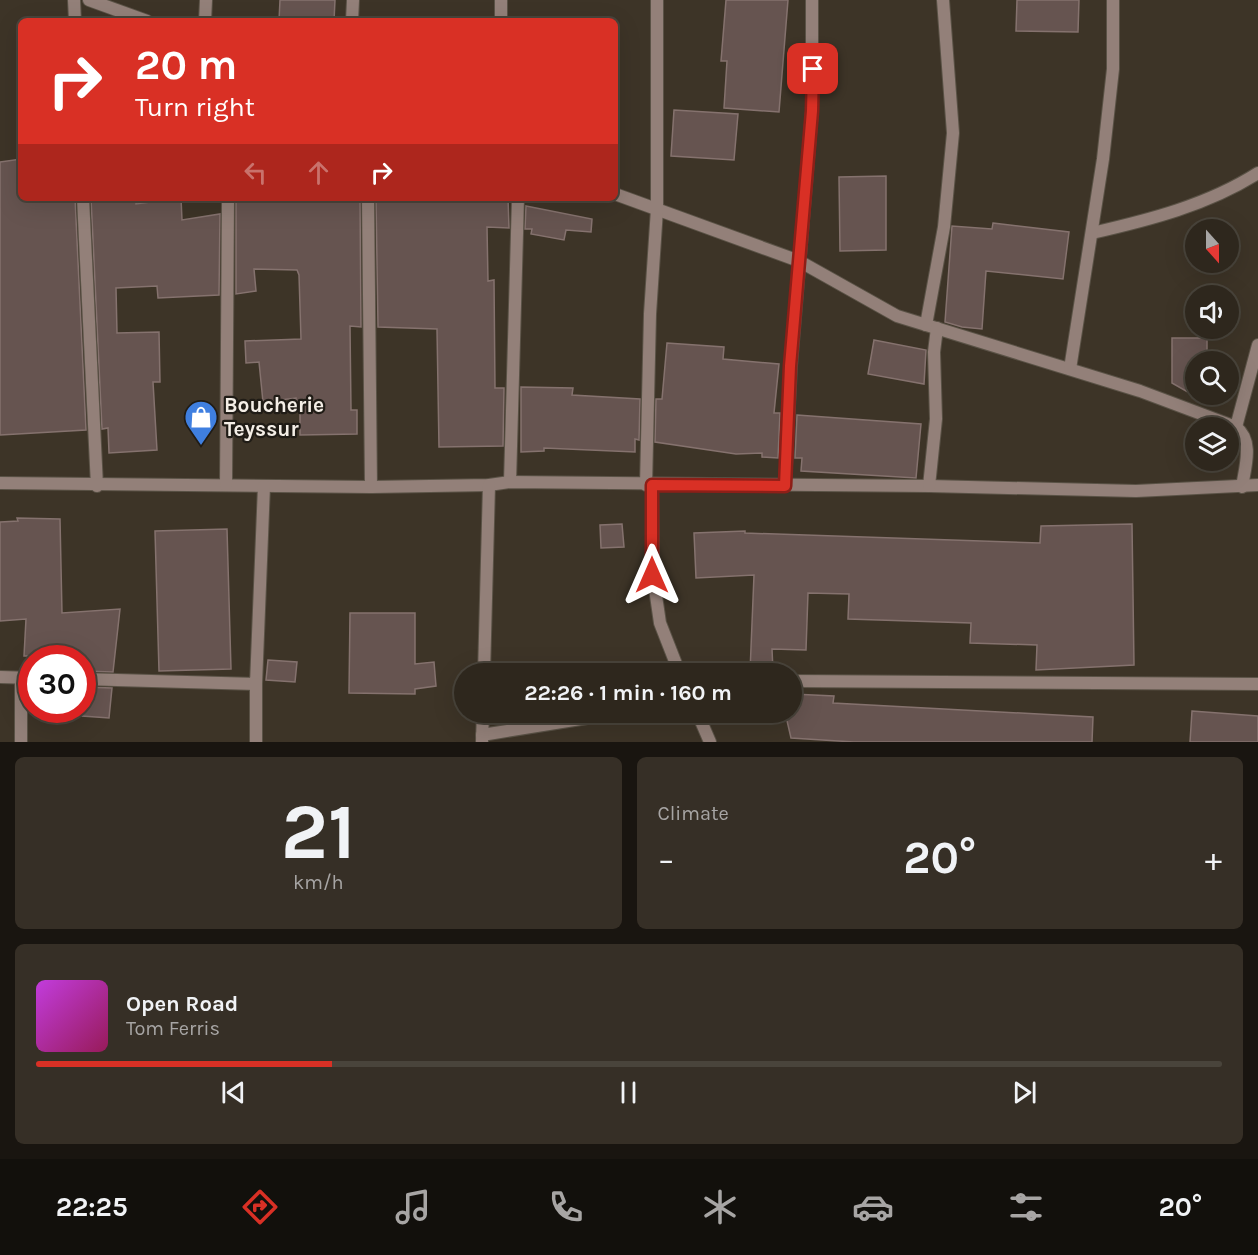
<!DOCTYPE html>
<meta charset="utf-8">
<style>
:root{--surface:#2e271d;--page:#362f26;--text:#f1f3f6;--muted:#a7a5a4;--line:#49443b;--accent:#d93025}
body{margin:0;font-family:Karla,sans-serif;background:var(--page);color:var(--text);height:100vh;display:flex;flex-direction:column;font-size:22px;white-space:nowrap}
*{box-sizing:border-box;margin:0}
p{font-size:20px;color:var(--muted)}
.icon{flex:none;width:33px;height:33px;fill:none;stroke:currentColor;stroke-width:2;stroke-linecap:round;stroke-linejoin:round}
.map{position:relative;height:742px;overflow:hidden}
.details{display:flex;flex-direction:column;gap:15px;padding:15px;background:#191510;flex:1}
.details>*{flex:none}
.hud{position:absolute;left:18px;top:18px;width:600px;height:183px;border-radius:9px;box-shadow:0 6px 24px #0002,0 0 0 2px var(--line);background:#d93025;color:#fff;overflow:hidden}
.needle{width:39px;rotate:159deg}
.controls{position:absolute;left:1185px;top:219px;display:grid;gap:12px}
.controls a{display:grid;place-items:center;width:54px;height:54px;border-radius:50%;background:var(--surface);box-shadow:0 6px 24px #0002,0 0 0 2px var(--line);font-size:30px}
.speed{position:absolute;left:18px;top:645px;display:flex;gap:12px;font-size:30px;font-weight:700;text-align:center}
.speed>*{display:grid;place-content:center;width:78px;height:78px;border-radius:50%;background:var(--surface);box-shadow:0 6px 24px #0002,0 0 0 2px var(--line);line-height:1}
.speed .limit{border:9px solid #d22;background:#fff;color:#111}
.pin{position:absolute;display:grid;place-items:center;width:51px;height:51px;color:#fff;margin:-26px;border-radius:12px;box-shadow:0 3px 9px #0006}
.me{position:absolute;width:66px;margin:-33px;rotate:0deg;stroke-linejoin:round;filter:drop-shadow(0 0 4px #0008)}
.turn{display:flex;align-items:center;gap:21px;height:126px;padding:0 18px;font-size:27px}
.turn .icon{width:78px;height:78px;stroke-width:2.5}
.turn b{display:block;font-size:42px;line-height:51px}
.lanes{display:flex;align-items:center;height:57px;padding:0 18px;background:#0003;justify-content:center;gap:30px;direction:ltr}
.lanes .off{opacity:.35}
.big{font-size:45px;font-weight:700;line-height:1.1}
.details .widget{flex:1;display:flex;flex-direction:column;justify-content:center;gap:9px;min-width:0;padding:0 21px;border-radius:9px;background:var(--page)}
.details .dial{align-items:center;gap:0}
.dial b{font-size:78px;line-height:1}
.song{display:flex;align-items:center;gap:18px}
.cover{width:72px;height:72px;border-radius:9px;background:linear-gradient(135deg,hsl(290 70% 55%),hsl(330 70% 35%))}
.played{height:6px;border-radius:3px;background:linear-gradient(90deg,var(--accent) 25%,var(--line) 25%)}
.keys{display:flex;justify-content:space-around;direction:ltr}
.heat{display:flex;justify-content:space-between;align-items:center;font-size:33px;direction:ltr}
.details .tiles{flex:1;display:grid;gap:15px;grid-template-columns:1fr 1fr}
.widget:last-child{grid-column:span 2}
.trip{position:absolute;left:454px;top:663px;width:348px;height:60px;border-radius:30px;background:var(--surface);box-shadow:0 6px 24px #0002,0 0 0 2px var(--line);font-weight:700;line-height:60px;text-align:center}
.dock{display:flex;height:96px;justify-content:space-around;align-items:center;background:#12100c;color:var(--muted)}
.dock .icon{width:42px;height:42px}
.dock .selected{color:var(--accent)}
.dock b{font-size:27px;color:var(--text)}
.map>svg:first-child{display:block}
</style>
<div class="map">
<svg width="1258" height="742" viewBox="0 0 1258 742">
<rect width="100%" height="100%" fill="#3d3427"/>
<g fill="#665450" stroke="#85726e" stroke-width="1.5">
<polygon points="280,0 335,0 334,21 279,21"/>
<polygon points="726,0 788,0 779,112 724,108 727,61 721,61"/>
<polygon points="1017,0 1079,0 1078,32 1016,31"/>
<polygon points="674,110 738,114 734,160 671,156"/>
<polygon points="21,159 21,198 75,198 86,430 0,435 0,162"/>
<polygon points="886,176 886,250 840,251 839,177"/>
<polygon points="91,198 136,198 136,204 181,198 182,220 220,214 219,295 158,298 157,286 116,288 117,333 159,332 160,382 153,382 157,450 109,453 108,428 102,429"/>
<polygon points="236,198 360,198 361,327 350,326 351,410 357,410 357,434 300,435 300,407 296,407 296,398 263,402 259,362 246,363 245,341 301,339 299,275 297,270 254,269 256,291 236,294"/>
<polygon points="376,198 508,198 509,228 487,227 488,281 494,280 495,388 504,388 503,446 439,447 437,329 378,327"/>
<polygon points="526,206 592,219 591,232 566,230 564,240 531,234 532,229 525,229"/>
<polygon points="993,223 1069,232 1063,279 986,271 982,329 962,327 945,322 952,226 992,229"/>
<polygon points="1172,338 1207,338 1207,362 1196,362 1196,394 1207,394 1207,403 1172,383"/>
<polygon points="874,340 926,350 924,384 868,374"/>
<polygon points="667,343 724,347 723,359 779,364 774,413 780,413 778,458 762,457 762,453 736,454 655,442 656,399 662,399"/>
<polygon points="521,387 573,388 572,395 640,399 639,440 635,439 635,452 544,448 544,451 521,452"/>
<polygon points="797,415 921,424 916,478 801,471 802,458 795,458"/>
<polygon points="17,518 60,519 62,613 120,609 113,672 82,671 82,658 71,658 71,656 24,656 26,619 0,621 0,522 18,521"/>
<polygon points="622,524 624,547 601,548 600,525"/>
<polygon points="1132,524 1134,665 1036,670 1037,645 970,643 971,623 848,619 849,594 808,593 806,650 772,649 773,671 750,672 754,575 696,578 694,533 745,531 745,533 1040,543 1041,526"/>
<polygon points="227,529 231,669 159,671 155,531"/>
<polygon points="350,613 415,613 415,664 434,662 436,686 415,689 415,694 349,693"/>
<polygon points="268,660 297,662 295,682 266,680"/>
<polygon points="82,687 112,688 109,718 82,716"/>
<polygon points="792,694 834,696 833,703 1093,717 1092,742 854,742 791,738 785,712 792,712"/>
<polygon points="1192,711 1258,716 1258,742 1190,742"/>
</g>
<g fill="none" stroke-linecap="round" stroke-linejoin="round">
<defs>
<g id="street">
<polyline points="74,0 75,21"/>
<polyline points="89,0 147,21"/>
<polyline points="205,21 206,0"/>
<polyline points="352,21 353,0"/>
<polyline points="501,21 501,0"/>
<path d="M 615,194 L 799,261 L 897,316 L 1140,391 L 1236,427 C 1254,441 1245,467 1242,487"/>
<polyline points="83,198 97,486"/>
<polyline points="368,198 371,487"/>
<path d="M 1092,233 C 1149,220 1208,205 1258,173"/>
<polyline points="926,325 944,227 953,133 943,0"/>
<polyline points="1070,369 1103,159 1113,69 1113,0"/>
<polyline points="1236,427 1258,345"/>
<polyline points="510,482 518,198"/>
<polyline points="0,483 371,487 489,485 510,482 929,486 1136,491 1258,485"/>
<polyline points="226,485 228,198"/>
<polyline points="646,485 650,314 657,209 657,0"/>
<polyline points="652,485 653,575 660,623 680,674"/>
<polyline points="785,486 791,366 812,111 812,0"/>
<polyline points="929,486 936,419 934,352 937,328"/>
<polyline points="484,674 489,485"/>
<polyline points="0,677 32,678"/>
<polyline points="82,679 256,684 264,486"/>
<polyline points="792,681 1258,684"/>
<polyline points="697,712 710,742"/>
<polyline points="482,735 624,712"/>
<polyline points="482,741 483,712"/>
<polyline points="21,742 21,678"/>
<polyline points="256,742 256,684"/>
</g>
</defs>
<use href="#street" stroke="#5a5246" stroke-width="14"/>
<use href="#street" stroke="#938079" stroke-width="12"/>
</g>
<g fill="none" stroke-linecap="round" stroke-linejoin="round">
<defs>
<polyline id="route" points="652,575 652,485 785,486 790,366 812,111 813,69"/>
</defs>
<use href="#route" stroke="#8d1f18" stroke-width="15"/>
<use href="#route" stroke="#d93025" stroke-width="10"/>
</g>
<defs>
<symbol id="shop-pin" viewBox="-11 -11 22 30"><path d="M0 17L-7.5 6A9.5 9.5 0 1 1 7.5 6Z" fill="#3f7fe0" stroke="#201c16"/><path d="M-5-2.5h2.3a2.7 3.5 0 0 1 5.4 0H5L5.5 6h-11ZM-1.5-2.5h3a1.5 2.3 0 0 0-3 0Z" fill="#fff"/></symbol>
</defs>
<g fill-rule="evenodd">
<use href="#shop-pin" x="182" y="398" width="38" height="52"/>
</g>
<g text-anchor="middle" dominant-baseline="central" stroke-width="4.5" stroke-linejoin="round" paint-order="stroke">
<g font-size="21" font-weight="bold" fill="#f4eee6" stroke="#201c16" text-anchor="start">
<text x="224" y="405">Boucherie<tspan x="224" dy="24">Teyssur</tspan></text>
</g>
</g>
</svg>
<div class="controls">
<a><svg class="needle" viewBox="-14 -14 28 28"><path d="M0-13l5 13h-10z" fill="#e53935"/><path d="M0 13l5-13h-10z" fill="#a7a5a4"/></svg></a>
<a><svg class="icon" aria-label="sound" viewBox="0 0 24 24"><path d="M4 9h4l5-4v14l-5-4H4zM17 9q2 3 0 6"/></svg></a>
<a><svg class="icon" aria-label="search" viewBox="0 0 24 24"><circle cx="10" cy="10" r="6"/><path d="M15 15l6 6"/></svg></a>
<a><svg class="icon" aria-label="layers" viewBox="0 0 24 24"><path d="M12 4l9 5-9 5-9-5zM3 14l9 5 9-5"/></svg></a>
</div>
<div class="speed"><div class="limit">30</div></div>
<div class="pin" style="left:813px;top:69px;background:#d93025"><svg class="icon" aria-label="arrive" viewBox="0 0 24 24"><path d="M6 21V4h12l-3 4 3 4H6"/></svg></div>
<svg class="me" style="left:652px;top:575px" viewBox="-20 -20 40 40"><path d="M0-17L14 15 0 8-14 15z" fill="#d93025" stroke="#fff" stroke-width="4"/></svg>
<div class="trip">22:26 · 1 min · 160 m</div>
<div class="hud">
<div class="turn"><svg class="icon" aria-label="right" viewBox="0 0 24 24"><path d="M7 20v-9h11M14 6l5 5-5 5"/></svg><div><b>20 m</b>Turn right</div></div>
<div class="lanes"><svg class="icon off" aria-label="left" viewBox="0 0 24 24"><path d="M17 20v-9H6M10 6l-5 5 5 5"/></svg><svg class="icon off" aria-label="ahead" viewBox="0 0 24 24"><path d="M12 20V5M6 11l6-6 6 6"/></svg><svg class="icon" aria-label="right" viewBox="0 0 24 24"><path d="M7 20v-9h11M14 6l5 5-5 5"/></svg></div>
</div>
</div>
<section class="details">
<div class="tiles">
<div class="widget dial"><b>21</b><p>km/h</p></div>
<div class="widget"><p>Climate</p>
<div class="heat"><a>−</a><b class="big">20°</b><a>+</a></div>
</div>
<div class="widget">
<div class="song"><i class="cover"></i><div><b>Open Road</b><p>Tom Ferris</p></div></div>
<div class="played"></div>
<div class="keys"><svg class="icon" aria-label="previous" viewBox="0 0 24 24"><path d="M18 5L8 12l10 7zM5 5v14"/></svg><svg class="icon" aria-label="pause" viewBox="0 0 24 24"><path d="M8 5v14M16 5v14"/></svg><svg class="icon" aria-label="next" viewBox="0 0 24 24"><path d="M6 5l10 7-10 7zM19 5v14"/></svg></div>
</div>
</div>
</section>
<nav class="dock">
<b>22:25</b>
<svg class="icon selected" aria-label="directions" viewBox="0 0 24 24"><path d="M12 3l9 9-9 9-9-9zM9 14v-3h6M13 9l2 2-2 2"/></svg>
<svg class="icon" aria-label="music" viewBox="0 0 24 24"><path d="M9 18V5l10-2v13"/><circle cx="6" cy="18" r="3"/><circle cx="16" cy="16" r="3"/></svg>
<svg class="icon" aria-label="phone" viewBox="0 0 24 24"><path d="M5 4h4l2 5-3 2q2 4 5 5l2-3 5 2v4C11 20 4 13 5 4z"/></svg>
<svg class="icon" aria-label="climate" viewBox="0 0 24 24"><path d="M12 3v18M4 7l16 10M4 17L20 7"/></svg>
<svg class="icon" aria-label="car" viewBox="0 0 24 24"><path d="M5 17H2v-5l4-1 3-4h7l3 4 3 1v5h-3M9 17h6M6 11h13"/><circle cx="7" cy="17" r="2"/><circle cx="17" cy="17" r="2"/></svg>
<svg class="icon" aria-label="filters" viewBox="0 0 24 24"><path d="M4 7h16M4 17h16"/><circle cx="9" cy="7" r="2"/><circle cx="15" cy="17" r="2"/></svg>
<b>20°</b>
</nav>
